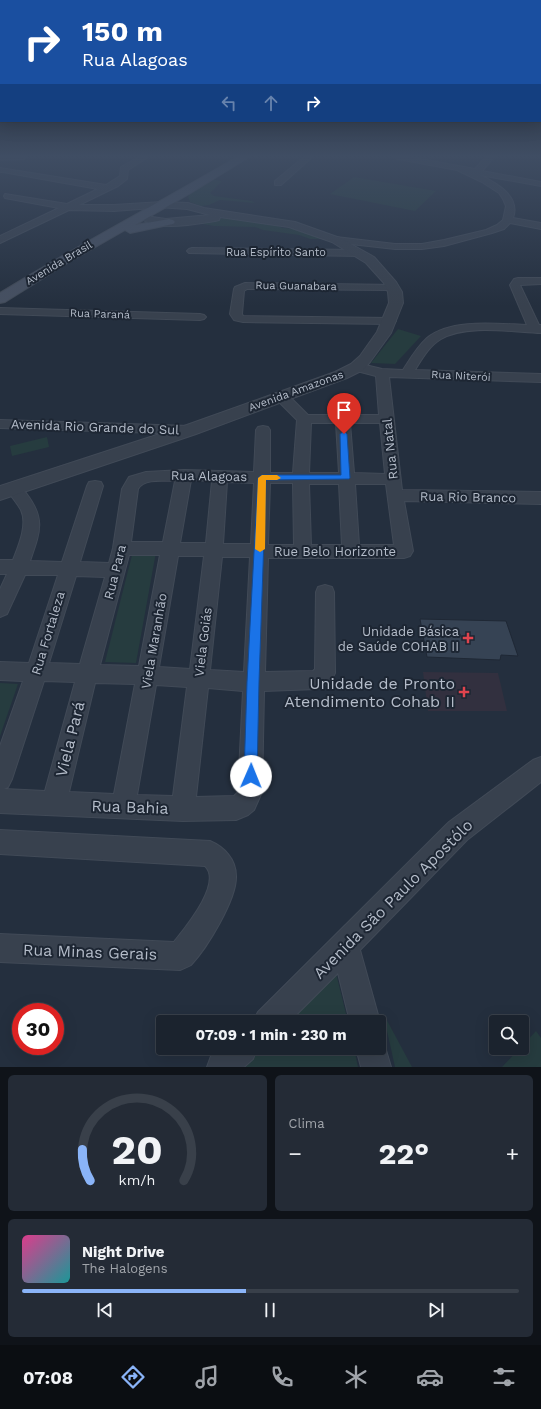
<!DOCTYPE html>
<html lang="pt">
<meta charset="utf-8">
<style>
:root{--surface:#1b232e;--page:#242b36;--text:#f1f3f6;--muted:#a0a4aa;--line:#39404a;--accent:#8ab4f8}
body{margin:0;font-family:"Work Sans",sans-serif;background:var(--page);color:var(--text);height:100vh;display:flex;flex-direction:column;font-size:15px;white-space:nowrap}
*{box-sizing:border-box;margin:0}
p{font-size:13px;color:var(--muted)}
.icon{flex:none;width:22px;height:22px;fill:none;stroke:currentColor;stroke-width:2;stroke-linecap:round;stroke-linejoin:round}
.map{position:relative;height:1067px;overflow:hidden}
.panel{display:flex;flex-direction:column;gap:8px;padding:8px;background:#0f1319;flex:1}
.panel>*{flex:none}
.banner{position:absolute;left:0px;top:0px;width:541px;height:122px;box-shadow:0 4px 16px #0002,0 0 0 1px var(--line);background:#1a4fa0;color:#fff;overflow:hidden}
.fabs{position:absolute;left:489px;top:1015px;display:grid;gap:8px}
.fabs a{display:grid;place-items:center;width:40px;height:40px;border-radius:4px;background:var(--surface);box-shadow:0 4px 16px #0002,0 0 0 1px var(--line);font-size:20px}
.speed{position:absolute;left:12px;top:1003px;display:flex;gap:8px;font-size:20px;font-weight:700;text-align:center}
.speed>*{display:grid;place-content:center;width:52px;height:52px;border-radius:50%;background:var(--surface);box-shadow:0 4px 16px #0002,0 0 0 1px var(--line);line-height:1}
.speed .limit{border:6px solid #d22;background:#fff;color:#111}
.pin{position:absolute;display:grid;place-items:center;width:34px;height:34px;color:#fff;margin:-41px -17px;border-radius:50% 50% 50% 0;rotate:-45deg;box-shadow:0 0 4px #0007}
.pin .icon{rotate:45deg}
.me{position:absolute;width:44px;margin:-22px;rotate:1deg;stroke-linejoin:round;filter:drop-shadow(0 0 3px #0008)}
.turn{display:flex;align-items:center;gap:14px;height:84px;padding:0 16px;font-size:18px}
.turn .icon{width:52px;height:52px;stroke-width:2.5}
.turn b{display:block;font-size:28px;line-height:34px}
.lanes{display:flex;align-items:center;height:38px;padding:0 16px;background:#0003;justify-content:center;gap:20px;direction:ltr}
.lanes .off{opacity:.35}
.big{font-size:30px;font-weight:700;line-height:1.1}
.panel .card{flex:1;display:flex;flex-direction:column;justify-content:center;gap:6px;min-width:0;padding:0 14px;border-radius:6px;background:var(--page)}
.panel .dial{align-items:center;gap:0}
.dial svg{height:104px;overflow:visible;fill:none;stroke:var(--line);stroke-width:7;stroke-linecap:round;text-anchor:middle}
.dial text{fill:var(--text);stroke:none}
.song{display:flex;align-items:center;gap:12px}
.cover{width:48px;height:48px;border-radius:6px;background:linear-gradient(135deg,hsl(330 70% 55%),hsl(180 70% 35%))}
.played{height:4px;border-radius:2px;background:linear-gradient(90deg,var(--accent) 45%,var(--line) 45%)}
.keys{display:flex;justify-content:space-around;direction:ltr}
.heat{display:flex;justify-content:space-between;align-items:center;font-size:22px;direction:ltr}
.panel .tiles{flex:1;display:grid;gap:8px;grid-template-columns:1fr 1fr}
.card:last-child{grid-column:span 2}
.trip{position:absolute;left:156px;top:1015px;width:230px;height:40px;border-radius:4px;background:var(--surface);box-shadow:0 4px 16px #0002,0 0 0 1px var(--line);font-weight:700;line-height:40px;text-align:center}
.tabs{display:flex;height:64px;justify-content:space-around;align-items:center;background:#0b0e12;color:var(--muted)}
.tabs .icon{width:28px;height:28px}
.tabs .active{color:var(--accent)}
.tabs b{font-size:18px;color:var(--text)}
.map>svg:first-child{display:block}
</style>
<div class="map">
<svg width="541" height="1067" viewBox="0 0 541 1067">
<rect width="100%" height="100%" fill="#242f3e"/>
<polygon fill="#32303f" points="423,672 498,673 507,711 428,711"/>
<g fill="#263c3f">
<polygon points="354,177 436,191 415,211 330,194"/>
<polygon points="210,179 222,181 210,193 214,196 252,201 255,203 220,200 209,205 201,206 190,202 188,197 193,189"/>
<polygon points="232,217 268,222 283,228 299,229 318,235 321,239 310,239 299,235 263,230 255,227 214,226 191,222"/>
<polygon points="398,329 421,336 395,364 371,363"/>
<polygon points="47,437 49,447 12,456 10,446"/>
<polygon points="133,551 156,552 136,663 105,662"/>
<polygon points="0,683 18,684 0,736"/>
<polygon points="336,973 348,1022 273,1022"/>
<polygon points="383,1013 412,1067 395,1067"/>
<polygon points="536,1031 541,1038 541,1067 502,1067 520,1048 522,1048 522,1046"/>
<polygon points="239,1048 354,1048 358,1067 221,1067"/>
</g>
<polygon fill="#364354" stroke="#1f2835" points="420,619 506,621 518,656 501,655 500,660 427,657"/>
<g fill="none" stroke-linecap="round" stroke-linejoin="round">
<defs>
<g id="minor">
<polygon points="0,157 27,157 23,159 0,160"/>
<polygon points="139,157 148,157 128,170 127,179 118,186 79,205 114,205 162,202 166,205 165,207 114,211 69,210 0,243 0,236 59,208 5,198 4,196 5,194 67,204 98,189 3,172 0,172 0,168 106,185 120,176 121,167"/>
<polygon points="304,157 312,157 281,185 275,185 275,181"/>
<path d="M 394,157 L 409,157 L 475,169 L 486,157 L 494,157 L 482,171 L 541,182 L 541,186 L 480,175 C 496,183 521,196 513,218 L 541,223 L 541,229 L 510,223 L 504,229 L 492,233 L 444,246 L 422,249 L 395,249 L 333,242 L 331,240 L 336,237 L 395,244 L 422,244 L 444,240 L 486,230 L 497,225 L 503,220 L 506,206 L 503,199 L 499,193 L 482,182 L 457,170 L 398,159 Z"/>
<polygon points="192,248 360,250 365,253 360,256 189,253 187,251 189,249"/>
<path d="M 518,278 L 541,278 L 541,284 L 520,285 L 539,325 L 541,325 L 541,333 C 512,332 466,324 441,339 C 429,346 422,359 415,370 L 541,374 L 541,382 L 389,377 L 402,490 L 541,492 L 541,504 L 404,501 L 413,551 L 410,556 L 404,558 L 268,558 L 265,672 L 313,671 L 315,669 L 316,592 L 318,587 L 325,585 L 332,587 L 334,592 L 335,673 C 331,682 326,686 317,689 L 264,691 L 262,792 L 254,810 L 248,815 L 236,820 L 183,821 L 0,813 L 0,746 L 23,681 L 0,680 L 0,662 L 29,663 L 58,575 L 25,575 L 7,614 L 0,617 L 0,589 L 7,574 L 0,574 L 0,560 L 13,560 C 18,547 28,525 21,510 C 17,503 11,496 6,489 L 8,485 C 18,483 20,486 26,493 C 46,519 40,532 30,561 L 62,562 L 87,486 L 89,482 L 95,481 L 101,482 L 103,486 L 80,562 L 109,563 L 113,548 L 122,489 L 129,477 L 146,472 L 184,470 L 254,472 L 256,430 L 258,427 L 263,426 L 268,427 L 270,430 L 270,473 L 293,473 L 297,420 L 276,399 L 274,396 L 276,393 L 286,393 L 308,415 L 379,415 L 376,376 L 353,370 L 351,367 L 353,364 L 357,363 L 382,369 L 403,370 C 410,359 417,347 427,338 C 451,318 498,324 527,325 L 510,285 L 514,279 ZM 311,423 L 336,423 L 339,473 L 309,473 ZM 350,423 L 380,423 L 385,474 L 354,473 ZM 191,480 L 212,481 L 206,543 L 180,543 ZM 175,481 L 163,542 L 131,542 L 138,489 C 144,478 164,481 175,481 ZM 227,482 L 254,483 L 251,544 L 223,544 ZM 270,483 L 293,483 L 294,545 L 268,545 ZM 309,484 L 339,484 L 342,545 L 311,545 ZM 355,484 L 386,484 L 394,545 L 359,545 ZM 129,555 L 160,555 L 139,666 L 100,665 ZM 178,556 L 204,556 L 190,669 L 159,667 ZM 222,557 L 250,557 L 244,672 L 210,670 ZM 76,576 L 105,577 L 80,664 L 49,663 ZM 44,681 L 75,682 L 45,791 L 4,789 L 8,787 L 12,779 ZM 95,683 L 135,684 L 114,794 L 69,792 ZM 156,685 L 187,687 L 173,796 L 137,795 ZM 208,688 L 243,691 L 238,792 L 234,796 L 196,797 Z"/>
<polygon points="245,283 397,285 398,287 393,290 247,289 244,291 242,314 243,316 390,318 394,319 396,321 394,323 390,324 243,322 234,320 230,314 234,289 235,287"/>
<polygon points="0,308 200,314 204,315 206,317 204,319 200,320 0,314"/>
<polygon points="0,420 190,426 195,427 197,430 195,433 190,434 0,428"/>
<polygon points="541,757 541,782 467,840 360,950 380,1022 379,1024 379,1022 350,1022 338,973 289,1022 253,1022 258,1012 449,822 533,760"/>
<path d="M 0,830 L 210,841 C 224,847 236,859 236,876 C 237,899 207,948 191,965 C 188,967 184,968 180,970 L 0,962 L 0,934 L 174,942 C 185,928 223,883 205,866 L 0,854 Z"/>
<polygon points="379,1036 382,1037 391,1067 361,1067 356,1048 379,1048"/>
<polygon points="220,1048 257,1048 253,1059 244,1067 207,1067 211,1056"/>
</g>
<path id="tertiary" d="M 162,202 L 188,203 L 204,208 L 295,222 L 340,238 L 374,257 L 396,282 L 402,292 L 403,303 L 391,333 L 370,362 L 363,370 L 347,378 L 196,434 L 0,500 L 0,486 L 184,426 L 335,372 L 351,364 L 360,356 L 377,332 L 389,303 L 388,292 L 384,283 L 366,263 L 332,242 L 289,227 L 220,217 L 219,220 L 215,221 C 196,224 151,233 138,215 L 143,212 L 152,217 L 166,219 L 210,215 L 187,209 L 158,207 L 157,205 Z"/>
<path id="secondary" d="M 237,157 L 249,157 L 189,194 L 135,225 L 169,219 L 173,220 L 175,222 L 173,224 L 130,233 L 125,230 L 69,262 L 5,302 L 0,303 L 0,293 C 78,245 159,203 237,157 Z"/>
</defs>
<use href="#minor" stroke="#414a57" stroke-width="2"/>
<use href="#tertiary" stroke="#414a57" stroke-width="2"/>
<use href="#secondary" stroke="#414a57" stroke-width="2"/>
<use href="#minor" fill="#38414e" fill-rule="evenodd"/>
<use href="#tertiary" fill="#38414e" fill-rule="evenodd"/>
<use href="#secondary" fill="#465061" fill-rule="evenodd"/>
</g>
<linearGradient id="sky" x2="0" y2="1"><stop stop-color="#141a22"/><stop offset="0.51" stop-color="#3f4d63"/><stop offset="1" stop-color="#3f4d63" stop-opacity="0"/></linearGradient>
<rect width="541" height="306" fill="url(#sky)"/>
<polygon fill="#1a73e8" stroke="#114b97" points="344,431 347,434 350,478 349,479 266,480 259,682 257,776 255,780 251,782 246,780 244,776 247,682 258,478 262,475 341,475 340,434"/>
<polygon fill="#f59e0b" points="262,475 277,475 281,478 277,480 266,480 265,549 260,552 255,549 258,478"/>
<g fill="#e0444e" stroke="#1d2633" stroke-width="1.5">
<path d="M466 632h4v4h4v4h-4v4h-4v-4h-4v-4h4z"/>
<path d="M462 686h4v4h4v4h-4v4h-4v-4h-4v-4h4z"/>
</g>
<g text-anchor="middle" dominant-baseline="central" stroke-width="4" stroke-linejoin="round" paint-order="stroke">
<g font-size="11" fill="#b4bcc9" stroke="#1d2633">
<text x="276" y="252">Rua Espírito Santo</text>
<text transform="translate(59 263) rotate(-31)">Avenida Brasil</text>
<text transform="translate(296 286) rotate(1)">Rua Guanabara</text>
<text transform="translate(100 314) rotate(2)">Rua Paraná</text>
<text transform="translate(461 376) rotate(3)">Rua Niterói</text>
<text transform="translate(296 391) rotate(-20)">Avenida Amazonas</text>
</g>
<g font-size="13" fill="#b4bcc9" stroke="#1d2633">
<text transform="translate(95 427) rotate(2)">Avenida Rio Grande do Sul</text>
<text transform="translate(390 449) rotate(-96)">Rua Natal</text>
<text transform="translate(209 476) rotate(1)">Rua Alagoas</text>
<text transform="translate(468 497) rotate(1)">Rua Rio Branco</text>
<text x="335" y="551">Rue Belo Horizonte</text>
<text transform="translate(115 572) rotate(-76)">Rua Para</text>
<text transform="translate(48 633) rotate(-73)">Rua Fortaleza</text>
<text transform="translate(154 641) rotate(-80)">Viela Maranhão</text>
<text transform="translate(203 642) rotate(-83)">Viela Goiás</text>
</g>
<g font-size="13" fill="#b4bcc9" stroke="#1d2633" text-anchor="end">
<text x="459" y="631">Unidade Básica<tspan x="459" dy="15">de Saúde COHAB II</tspan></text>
</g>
<g font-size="16" fill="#b4bcc9" stroke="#1d2633" text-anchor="end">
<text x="455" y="683">Unidade de Pronto<tspan x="455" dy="18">Atendimento Cohab II</tspan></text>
</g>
<g font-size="16" fill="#b4bcc9" stroke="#1d2633">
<text transform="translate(70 739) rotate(-76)">Viela Pará</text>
<text transform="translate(130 807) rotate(2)">Rua Bahia</text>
<text transform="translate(393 899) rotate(-45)">Avenida São Paulo Apostólo</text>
<text transform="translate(90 952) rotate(2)">Rua Minas Gerais</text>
</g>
</g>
</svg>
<div class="fabs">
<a><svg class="icon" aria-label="search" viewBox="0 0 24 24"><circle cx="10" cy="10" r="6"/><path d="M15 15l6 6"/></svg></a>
</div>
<div class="speed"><div class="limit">30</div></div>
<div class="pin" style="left:344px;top:434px;background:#d93025"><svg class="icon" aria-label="arrive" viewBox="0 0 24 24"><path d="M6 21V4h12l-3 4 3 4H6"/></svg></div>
<svg class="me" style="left:251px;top:776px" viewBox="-20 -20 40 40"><circle r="19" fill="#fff"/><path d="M0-13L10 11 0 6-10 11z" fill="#1a73e8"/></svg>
<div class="trip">07:09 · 1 min · 230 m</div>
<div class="banner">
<div class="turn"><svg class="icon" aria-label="right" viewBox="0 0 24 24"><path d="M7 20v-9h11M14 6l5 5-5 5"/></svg><div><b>150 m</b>Rua Alagoas</div></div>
<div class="lanes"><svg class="icon off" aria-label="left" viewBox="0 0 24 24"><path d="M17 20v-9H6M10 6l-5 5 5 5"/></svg><svg class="icon off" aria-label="ahead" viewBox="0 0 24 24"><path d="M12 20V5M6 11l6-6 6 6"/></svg><svg class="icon" aria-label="right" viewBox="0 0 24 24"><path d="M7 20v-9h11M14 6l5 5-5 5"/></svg></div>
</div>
</div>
<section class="panel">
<div class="tiles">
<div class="card dial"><svg viewBox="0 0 100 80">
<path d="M14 69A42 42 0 1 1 86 69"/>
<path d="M14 69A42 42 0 0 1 8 45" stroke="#8ab4f8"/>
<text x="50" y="56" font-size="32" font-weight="700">20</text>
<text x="50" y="72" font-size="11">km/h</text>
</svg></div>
<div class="card"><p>Clima</p>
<div class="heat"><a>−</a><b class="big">22°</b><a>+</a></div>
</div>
<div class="card">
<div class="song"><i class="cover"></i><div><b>Night Drive</b><p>The Halogens</p></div></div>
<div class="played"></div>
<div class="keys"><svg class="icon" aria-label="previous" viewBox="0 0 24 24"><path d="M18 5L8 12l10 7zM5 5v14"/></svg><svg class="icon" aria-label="pause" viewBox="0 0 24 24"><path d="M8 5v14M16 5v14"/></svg><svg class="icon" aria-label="next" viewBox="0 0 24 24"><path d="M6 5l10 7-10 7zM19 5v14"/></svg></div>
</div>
</div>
</section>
<nav class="tabs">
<b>07:08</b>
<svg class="icon active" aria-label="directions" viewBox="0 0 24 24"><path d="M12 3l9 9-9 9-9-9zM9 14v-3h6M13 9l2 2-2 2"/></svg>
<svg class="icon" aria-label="music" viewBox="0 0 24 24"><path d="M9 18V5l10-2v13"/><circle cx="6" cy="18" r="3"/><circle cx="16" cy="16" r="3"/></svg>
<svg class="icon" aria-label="phone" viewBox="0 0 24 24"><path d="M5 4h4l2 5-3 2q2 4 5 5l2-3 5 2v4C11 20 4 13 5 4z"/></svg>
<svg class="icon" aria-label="climate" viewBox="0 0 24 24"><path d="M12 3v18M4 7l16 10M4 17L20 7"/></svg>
<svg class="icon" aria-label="car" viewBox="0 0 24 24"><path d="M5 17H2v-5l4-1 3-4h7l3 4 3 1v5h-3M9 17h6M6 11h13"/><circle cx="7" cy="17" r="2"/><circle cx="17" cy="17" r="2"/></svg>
<svg class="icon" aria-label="filters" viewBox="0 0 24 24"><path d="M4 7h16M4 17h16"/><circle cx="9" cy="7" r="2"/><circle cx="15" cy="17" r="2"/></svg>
</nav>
